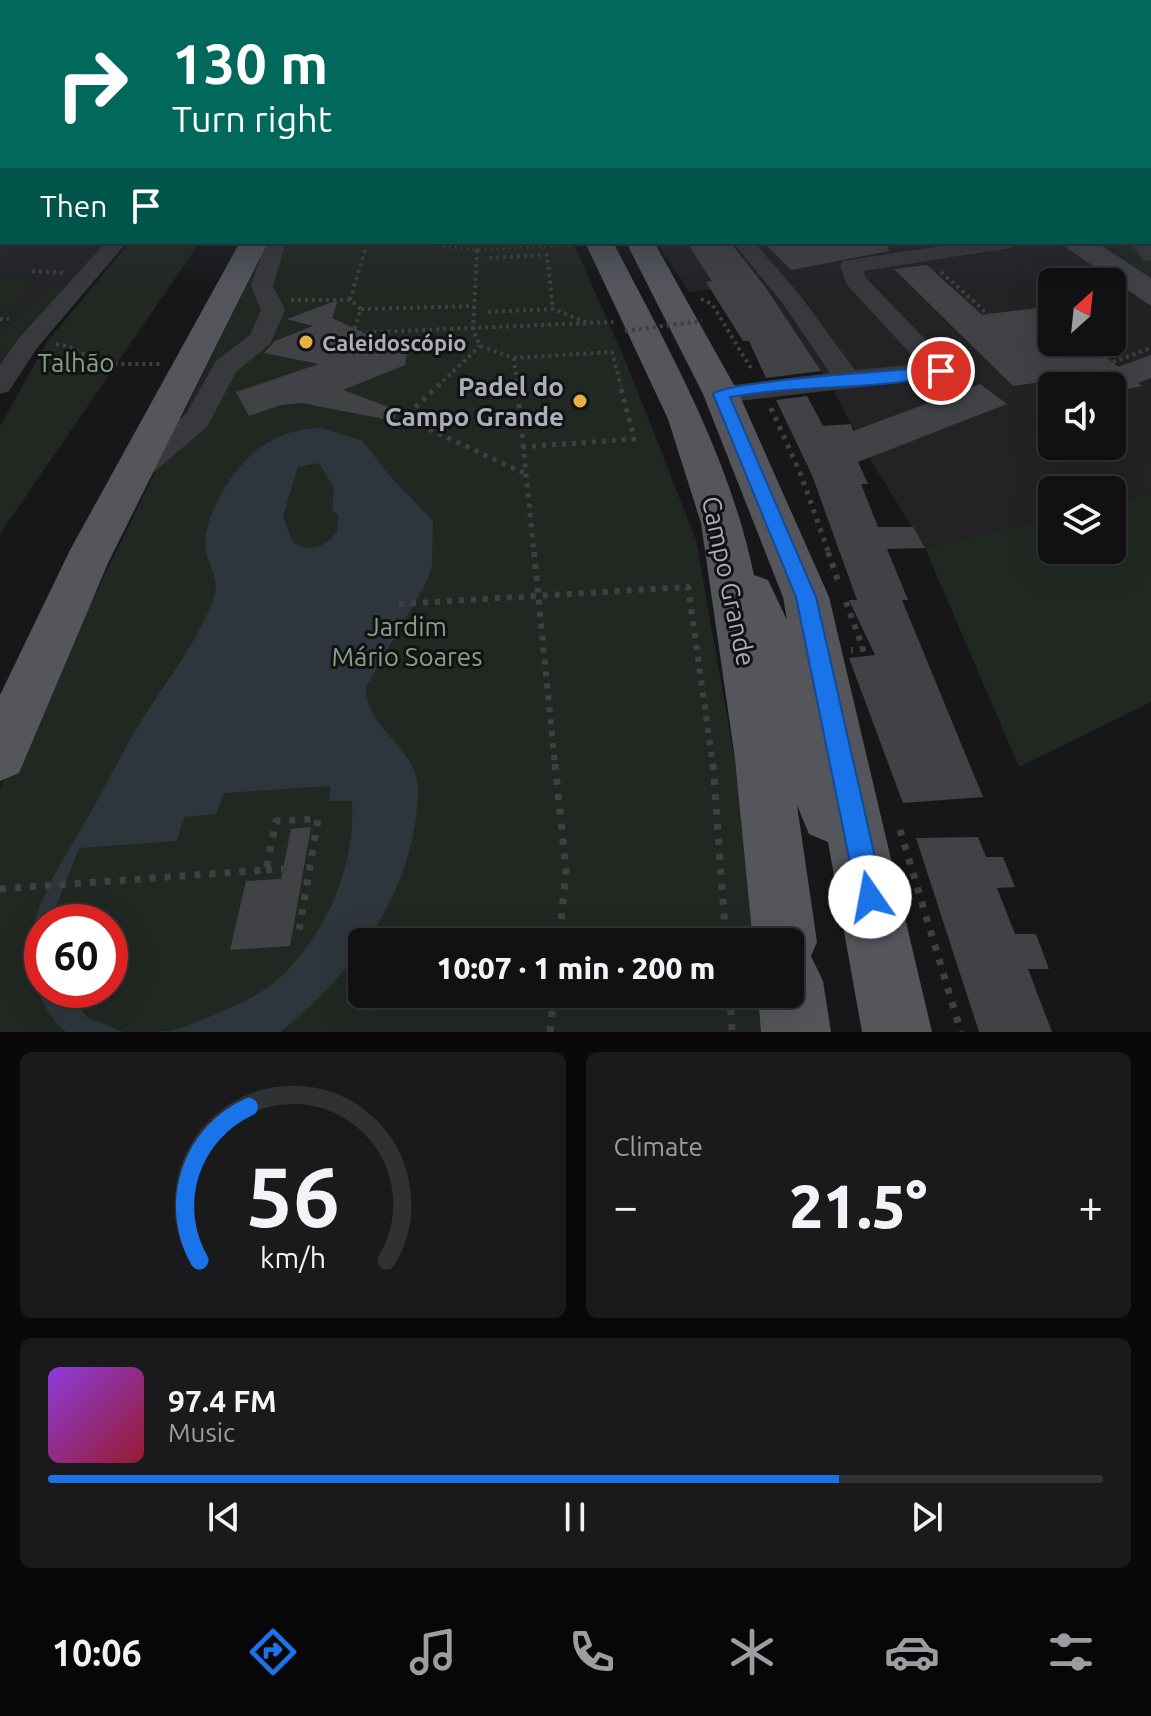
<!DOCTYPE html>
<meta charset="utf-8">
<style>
:root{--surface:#111113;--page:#1a1a1c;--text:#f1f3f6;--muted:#9c9da0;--line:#303133;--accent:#1a73e8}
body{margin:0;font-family:Ubuntu,sans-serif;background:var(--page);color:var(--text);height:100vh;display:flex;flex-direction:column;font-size:30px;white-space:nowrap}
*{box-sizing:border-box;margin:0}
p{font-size:26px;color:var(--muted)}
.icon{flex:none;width:44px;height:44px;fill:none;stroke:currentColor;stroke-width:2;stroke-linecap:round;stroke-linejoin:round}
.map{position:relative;height:1032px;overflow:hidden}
.details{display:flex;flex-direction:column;gap:20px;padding:20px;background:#09090a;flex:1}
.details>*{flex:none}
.top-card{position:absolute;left:0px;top:0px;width:1152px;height:244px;box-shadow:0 8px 32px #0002,0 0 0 2px var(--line);background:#00695c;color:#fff;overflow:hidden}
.needle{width:52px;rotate:27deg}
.tools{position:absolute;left:1038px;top:268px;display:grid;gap:16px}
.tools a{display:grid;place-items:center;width:88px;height:88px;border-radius:12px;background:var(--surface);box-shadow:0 8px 32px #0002,0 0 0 2px var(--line);font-size:40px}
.speed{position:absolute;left:24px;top:904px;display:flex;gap:16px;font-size:40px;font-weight:700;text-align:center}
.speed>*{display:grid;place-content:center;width:104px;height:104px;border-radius:50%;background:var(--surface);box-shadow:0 8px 32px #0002,0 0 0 2px var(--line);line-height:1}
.speed .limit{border:12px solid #d22;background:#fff;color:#111}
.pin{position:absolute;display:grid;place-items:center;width:68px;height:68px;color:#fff;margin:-34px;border:4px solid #fff;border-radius:50%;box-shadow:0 2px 8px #0007}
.me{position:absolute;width:88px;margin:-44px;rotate:348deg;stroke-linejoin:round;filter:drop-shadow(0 0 6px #0008)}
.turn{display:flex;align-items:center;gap:28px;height:168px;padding:0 40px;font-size:36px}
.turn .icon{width:104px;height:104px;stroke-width:2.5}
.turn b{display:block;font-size:56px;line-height:68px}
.then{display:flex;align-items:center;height:76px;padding:0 40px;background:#0003;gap:16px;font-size:30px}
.big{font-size:60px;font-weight:800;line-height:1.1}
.details .widget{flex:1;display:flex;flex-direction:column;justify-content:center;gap:12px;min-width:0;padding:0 28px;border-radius:12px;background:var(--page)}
.details .dial{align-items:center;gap:0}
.dial svg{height:208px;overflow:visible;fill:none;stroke:var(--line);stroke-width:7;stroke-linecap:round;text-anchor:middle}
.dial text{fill:var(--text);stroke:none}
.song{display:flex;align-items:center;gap:24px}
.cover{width:96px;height:96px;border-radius:12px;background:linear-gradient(135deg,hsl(270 70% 55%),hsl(350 70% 35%))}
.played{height:8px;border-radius:4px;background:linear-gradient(90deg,var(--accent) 75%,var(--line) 75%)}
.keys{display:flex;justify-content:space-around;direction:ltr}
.heat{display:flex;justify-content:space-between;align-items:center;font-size:44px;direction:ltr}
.details .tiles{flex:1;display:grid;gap:20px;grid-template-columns:1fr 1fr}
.widget:last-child{grid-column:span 2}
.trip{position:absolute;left:348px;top:928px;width:456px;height:80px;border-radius:12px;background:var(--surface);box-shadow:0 8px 32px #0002,0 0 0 2px var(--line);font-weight:800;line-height:80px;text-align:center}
.menu{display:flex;height:128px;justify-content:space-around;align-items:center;background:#070708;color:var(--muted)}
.menu .icon{width:56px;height:56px}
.menu .selected{color:var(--accent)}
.menu b{font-size:36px;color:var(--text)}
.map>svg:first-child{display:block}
</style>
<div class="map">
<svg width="1151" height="1032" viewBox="0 0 1151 1032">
<rect width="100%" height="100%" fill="#171719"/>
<g fill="#232326" fill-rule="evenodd">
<polygon points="0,144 2,242 107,242 0,370"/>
<path d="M 657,242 L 1096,242 L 1151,277 L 1151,494 L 1112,503 L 1112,490 L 1052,490 L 1052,518 L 925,548 L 868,456 L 831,386 L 779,308 L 717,289 L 689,292 ZM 1052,282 L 1112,282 L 1112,342 L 1052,342 ZM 1052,386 L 1112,386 L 1112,446 L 1052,446 Z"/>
</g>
<g fill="#212822" fill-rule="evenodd">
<polygon points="1151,216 1151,277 1096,242 1150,242"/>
<polygon points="130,242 200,242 0,534 0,426 47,342"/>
<path d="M 268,242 L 573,242 L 625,360 L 696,540 L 747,829 L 756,942 L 362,942 L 362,994 L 761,994 L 764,1032 L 0,1032 L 0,788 ZM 42,922 L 110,922 L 110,990 L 42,990 Z"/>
<polygon points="0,279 36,281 8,310 0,313"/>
<polygon points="54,284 63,288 9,348 0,352 0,333"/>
<polygon points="1151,494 1151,702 1019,767 925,548 1052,518 1052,550 1112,550 1112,503"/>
</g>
<path fill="#2e353c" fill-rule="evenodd" d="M 322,428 L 363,441 L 387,473 L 433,521 L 432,566 L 426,583 L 366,687 C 365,722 405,743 416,775 C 420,789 417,809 415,823 C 403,908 345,981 280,1032 L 158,1032 C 179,1031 196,1022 216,1014 C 234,1006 260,995 275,982 C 325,937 356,868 352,801 L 329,801 L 330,786 L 224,793 L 216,814 L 184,817 L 177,841 L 79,848 L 56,907 L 55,922 L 42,922 L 42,990 L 66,990 L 88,1018 L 123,1032 L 66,1032 C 36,1008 27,964 34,927 C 40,893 65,858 81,829 C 102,794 119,757 140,723 C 165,683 194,647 212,603 C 221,582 211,571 206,552 C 201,527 220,493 235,473 C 255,445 287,427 322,428 ZM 319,463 L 334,488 L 332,510 L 338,515 L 337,531 C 327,547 307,554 292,541 L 283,516 L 298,467 Z"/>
<g fill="#414246">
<polygon points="686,242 730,242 766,288 821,371 766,378 749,341 743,341 706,282 712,281"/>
<polygon points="763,242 888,242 889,251 791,270"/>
<polygon points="1096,242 1151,278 1151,306 1064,246"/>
<polygon points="927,265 982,315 1052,306 1052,342 1089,342 1118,367 1151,355 1151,378 1138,383 1142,386 1112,392 1112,386 1064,386 1055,380 1013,386 894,269"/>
<polygon points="338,300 332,318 379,340 389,337 409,343 405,365 343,390 397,410 394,421 302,403 281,405 249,416 236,392 319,364 264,353 275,341 313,326 287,319"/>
<polygon points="980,384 1007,404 858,462 868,484 861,484 878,527 913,527 925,548 887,549 908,600 902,600 983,797 903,803 849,658 875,655 849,600 857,600 812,475 776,400 807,396 823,426 851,424 853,431"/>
<polygon points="311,827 290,946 230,950 246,881 281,879 291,829"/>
<polygon points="978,837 986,857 1003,857 1015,887 997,888 1015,934 1036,934 1049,969 1028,969 1052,1032 979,1032 916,838"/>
</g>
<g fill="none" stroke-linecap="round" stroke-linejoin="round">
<g stroke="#3e4044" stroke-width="3" stroke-dasharray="2 4" stroke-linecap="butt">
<polyline points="355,242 366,244"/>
<polyline points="407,242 477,250 574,245"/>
<polyline points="477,243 496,242"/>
<polyline points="364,252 367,242"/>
<polyline points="477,252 477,242"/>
</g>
<g stroke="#3e4044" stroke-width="4" stroke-dasharray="3 4" stroke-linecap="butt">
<polyline points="365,250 350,300 361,309 353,333 613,322"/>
<polyline points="476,250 479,250"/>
<polyline points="477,250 473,330 480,346 514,358 612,352 621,386"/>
<polyline points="489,258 547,255 553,309"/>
<polyline points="32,271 63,273"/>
<polyline points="941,272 1062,381 1151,348"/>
<polyline points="701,299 712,304 752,370"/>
<polyline points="291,300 350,300"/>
<polyline points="361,309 474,306"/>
<polyline points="488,312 553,309 586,322"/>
<polyline points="0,319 9,319"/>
<polyline points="56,344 68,346 102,364 161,364"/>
<polyline points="514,358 517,386"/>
<polyline points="438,386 480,346"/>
</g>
<g stroke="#3e4044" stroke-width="5" stroke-dasharray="4 6" stroke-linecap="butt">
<polyline points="517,384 534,554"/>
<polyline points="771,408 801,475 829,554"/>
<polyline points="408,414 440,384"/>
<polyline points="411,421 524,473"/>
<polyline points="522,447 634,439 620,384"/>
</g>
<g stroke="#3e4044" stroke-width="6" stroke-dasharray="5 7" stroke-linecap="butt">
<polyline points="534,552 555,766"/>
<polyline points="828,552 838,581"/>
<polyline points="846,602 863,649 851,650"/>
<polyline points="399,604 688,587 713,766"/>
</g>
<g stroke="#3e4044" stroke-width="7" stroke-dasharray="6 9" stroke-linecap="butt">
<polyline points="555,764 566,870 559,942"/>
<polyline points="713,764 726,942"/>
<polyline points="900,830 961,1032"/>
<polyline points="266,870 310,867"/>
<polyline points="0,889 266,870 276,821 318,819 299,931"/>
<polyline points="730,994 732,1032"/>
<polyline points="550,1032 554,994"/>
</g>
<g fill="#38393d" fill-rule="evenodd">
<polygon points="1150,241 1151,242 1151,261 1143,260 1130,242"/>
<polygon points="106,242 127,242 37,348 9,391 0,394 0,365 18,339"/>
<polygon points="266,242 286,242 273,286 285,310 270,344 236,372 207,427 148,477 137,480 126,477 122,469 126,461 186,414 216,361 250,335 261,310 251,286"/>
<polygon points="733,242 754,242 799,294 855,370 920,364 847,285 840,266 843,261 968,242 1020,242 1010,248 863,271 866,278 950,365 954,371 950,377 721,403 711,400 707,394 711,388 830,373 783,304"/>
</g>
<g fill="#54565c" fill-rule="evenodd">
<polygon points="240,242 268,242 108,563 19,773 0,781 0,695 70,550"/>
<path d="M 585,242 L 613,242 C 669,350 729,455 754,575 L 768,580 L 787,620 L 783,597 L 703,394 L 626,242 L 654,242 L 739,394 L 829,597 L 932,1032 L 862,1032 L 828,842 L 809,834 L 797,805 L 817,942 L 811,956 L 823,981 L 831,1032 L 761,1032 L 758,994 L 790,994 L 790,942 L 753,942 L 735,759 L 701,523 L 668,419 Z"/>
</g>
<polyline stroke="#3e4044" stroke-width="4" stroke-dasharray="3 4" stroke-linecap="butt" points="625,331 702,321"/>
</g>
<linearGradient id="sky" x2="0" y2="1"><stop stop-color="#0d0d0e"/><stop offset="0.5" stop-color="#363c49"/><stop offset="1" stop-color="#363c49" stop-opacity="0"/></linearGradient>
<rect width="1151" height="289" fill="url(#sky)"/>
<path fill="#1a73e8" stroke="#114b97" stroke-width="2" d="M 941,366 L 946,367 L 946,374 C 876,391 801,384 730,397 L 816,597 L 884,897 L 880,906 L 870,910 L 861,906 L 857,897 L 796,597 L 713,394 C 728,380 905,371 941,366 Z"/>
<g fill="#e6b042" stroke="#121214" stroke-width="3">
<circle cx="306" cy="342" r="8"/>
<circle cx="580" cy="401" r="8"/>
</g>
<g text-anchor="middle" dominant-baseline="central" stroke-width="6" stroke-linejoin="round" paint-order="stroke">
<g font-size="22" font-weight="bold" fill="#aaaeb8" stroke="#121214" text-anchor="start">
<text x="322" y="342">Caleidoscópio</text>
</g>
<g font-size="26" fill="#82a184" stroke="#121214">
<text x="76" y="362">Talhão</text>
<text x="407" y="626">Jardim<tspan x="407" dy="30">Mário Soares</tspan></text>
</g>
<g font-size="26" font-weight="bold" fill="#aaaeb8" stroke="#121214" text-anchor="end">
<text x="564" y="386">Padel do<tspan x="564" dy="30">Campo Grande</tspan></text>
</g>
<g font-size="26" fill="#aaaeb8" stroke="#121214">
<text transform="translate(729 581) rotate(78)">Campo Grande</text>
</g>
</g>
</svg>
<div class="tools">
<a><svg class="needle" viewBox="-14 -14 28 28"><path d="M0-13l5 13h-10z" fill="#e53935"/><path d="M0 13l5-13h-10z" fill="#9c9da0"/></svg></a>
<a><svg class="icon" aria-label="sound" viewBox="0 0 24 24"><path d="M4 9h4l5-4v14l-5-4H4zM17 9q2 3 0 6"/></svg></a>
<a><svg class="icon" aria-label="layers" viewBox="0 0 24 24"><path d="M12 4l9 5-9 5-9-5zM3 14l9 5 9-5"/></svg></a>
</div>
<div class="speed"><div class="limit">60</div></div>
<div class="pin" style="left:941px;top:371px;background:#d93025"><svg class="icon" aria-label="arrive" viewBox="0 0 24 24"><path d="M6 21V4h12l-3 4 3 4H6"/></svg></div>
<svg class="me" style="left:870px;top:897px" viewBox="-20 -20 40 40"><circle r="19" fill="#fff"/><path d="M0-13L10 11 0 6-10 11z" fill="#1a73e8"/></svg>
<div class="trip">10:07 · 1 min · 200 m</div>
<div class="top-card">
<div class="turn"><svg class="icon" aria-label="right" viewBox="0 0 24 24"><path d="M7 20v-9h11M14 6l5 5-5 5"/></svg><div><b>130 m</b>Turn right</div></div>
<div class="then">Then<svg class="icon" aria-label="arrive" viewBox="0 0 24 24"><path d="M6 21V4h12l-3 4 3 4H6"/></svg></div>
</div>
</div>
<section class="details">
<div class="tiles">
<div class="widget dial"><svg viewBox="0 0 100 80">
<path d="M14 69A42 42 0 1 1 86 69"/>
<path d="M14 69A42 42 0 0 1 33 10" stroke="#1a73e8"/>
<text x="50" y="56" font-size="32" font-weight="700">56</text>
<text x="50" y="72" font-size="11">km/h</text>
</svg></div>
<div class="widget"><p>Climate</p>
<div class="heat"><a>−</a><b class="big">21.5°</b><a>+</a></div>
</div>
<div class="widget">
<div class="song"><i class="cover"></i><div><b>97.4 FM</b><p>Music</p></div></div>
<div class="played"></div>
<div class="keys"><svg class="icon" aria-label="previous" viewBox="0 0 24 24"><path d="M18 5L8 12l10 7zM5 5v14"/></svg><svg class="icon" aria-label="pause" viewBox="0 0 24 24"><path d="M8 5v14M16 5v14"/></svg><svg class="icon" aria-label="next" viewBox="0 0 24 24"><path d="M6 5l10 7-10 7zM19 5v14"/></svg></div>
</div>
</div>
</section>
<nav class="menu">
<b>10:06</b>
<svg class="icon selected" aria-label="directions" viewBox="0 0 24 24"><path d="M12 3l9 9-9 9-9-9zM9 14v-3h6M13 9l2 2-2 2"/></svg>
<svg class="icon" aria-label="music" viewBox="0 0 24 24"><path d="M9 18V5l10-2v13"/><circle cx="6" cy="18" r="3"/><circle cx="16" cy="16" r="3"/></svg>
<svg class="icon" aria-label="phone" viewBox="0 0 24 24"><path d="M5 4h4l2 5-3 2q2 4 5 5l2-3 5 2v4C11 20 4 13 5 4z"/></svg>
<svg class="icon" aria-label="climate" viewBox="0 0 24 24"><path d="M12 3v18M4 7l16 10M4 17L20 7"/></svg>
<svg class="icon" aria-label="car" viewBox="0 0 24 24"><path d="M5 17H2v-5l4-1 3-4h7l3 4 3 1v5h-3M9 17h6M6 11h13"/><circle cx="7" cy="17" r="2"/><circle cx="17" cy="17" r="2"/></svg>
<svg class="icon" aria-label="filters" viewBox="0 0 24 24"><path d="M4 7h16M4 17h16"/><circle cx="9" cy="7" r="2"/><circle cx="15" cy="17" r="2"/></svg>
</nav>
